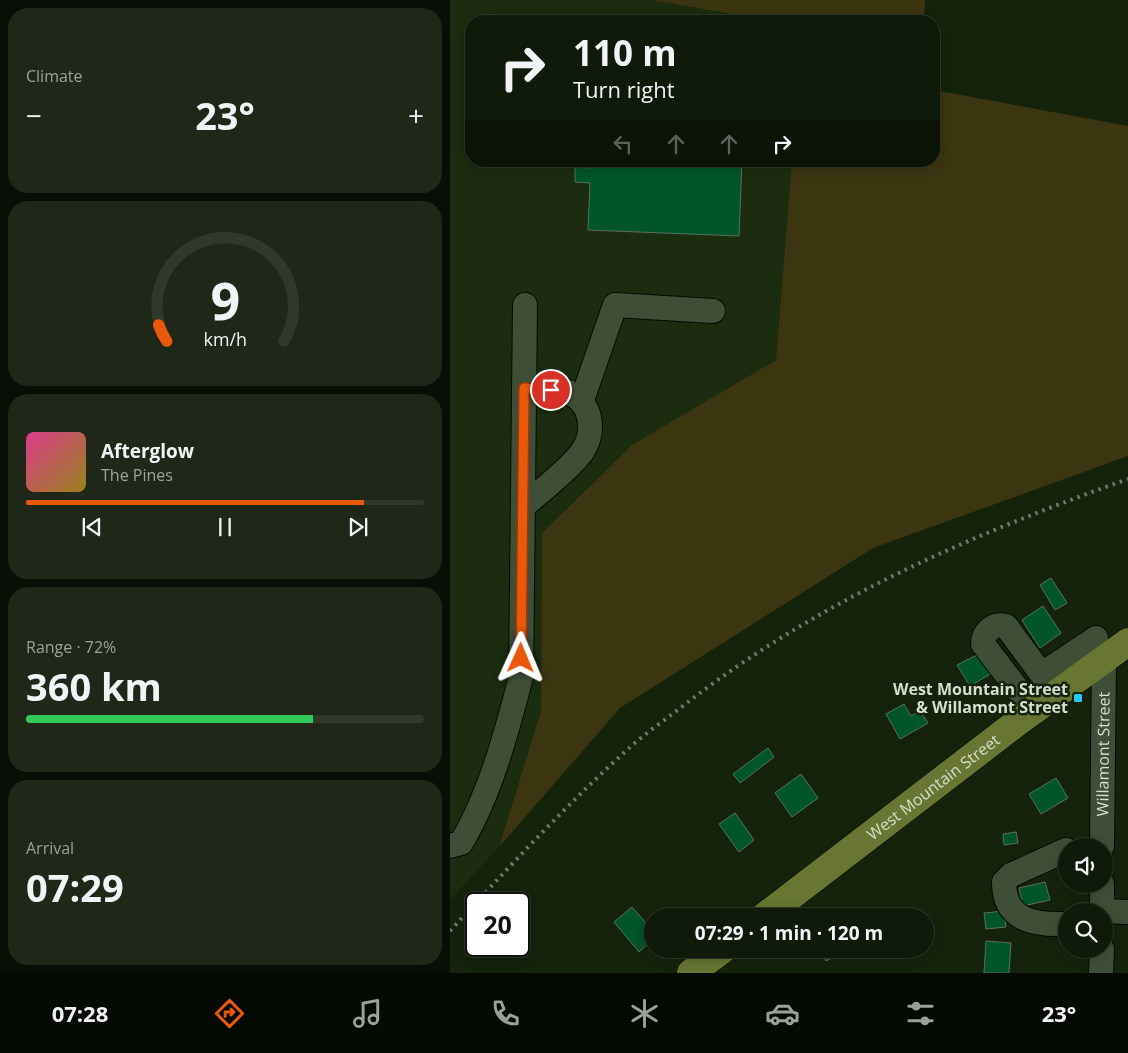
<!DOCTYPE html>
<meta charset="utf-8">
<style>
:root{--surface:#101a0a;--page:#1e2718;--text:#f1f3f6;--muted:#9ca19c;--line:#30382b;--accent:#ea580c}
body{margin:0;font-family:"Open Sans",sans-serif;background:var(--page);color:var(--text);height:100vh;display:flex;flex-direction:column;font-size:19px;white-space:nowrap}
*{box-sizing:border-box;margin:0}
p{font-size:16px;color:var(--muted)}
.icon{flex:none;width:28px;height:28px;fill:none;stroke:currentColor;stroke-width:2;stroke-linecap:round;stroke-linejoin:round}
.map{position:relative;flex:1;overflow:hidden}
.side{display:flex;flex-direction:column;gap:8px;padding:8px;background:#090e06;width:450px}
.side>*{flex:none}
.hud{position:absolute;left:15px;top:15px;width:475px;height:152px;border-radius:20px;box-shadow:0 2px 12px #0003,0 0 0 1px var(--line);background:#101a0a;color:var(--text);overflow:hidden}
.tools{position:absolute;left:608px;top:838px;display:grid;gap:10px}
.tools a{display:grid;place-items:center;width:55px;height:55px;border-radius:50%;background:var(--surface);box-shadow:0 2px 12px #0003,0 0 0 1px var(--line);font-size:25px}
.speed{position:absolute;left:15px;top:892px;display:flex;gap:10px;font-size:25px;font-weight:700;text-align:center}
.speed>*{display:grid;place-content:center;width:65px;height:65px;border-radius:50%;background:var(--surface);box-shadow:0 2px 12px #0003,0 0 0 1px var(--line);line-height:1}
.speed .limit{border:2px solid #111;border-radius:8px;background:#fff;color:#111}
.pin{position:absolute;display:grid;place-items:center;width:42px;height:42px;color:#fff;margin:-21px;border:2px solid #fff;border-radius:50%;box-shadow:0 1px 5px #0007}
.me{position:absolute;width:55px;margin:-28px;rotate:1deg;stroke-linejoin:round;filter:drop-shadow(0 0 4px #0008)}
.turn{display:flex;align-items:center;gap:18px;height:105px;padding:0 25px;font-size:22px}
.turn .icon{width:65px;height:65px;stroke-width:2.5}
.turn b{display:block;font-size:35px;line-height:42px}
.lanes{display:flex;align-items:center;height:48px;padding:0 25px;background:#0003;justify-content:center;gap:25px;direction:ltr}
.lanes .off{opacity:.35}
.big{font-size:38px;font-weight:700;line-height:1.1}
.side .widget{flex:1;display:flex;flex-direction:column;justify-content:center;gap:8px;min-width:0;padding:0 18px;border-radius:20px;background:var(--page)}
.side .dial{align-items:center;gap:0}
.dial svg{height:130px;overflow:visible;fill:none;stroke:var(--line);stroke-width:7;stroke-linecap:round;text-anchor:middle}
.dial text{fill:var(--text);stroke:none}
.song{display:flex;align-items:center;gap:15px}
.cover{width:60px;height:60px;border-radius:8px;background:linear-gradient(135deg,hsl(330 70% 55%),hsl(50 70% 35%))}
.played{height:5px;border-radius:2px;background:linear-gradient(90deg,var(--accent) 85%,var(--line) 85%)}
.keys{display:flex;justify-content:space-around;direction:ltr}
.heat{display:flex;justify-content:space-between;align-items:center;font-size:28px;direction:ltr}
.charge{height:8px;border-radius:4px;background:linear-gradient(90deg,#34c759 72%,var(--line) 0)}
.trip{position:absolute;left:194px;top:908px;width:290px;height:50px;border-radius:25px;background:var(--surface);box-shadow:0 2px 12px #0003,0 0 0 1px var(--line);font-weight:700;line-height:50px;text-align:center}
.tab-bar{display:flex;height:80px;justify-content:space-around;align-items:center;background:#060a04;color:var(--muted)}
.tab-bar .icon{width:35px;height:35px}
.tab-bar .current{color:var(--accent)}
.tab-bar b{font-size:22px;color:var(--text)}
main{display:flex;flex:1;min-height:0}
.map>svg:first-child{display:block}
</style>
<main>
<section class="side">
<div class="widget"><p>Climate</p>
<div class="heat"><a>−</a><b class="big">23°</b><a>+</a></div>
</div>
<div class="widget dial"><svg viewBox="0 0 100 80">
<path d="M14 69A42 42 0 1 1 86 69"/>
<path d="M14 69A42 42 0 0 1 9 59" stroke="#ea580c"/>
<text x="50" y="56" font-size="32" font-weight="700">9</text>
<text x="50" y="72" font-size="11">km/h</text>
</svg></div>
<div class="widget">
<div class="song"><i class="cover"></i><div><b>Afterglow</b><p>The Pines</p></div></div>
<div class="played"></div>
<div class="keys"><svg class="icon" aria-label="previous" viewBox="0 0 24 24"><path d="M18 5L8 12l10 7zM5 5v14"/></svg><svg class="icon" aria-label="pause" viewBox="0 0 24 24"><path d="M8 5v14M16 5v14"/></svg><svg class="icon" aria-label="next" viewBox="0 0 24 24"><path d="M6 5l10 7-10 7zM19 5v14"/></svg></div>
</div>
<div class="widget"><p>Range · 72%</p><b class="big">360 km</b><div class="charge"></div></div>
<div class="widget"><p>Arrival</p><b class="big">07:29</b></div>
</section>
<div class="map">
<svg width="678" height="973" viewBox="0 0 678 973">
<rect width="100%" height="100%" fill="#15230d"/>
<polygon fill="#1b2c10" points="0,0 201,0 322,21 21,21 21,161 342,161 326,360 182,445 92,533 91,711 49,847 0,900"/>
<g fill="#3c3512">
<polygon points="201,0 475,0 474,21 322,21"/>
<polygon points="484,90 678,126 678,456 423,548 170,708 49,847 91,711 92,533 182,445 326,360 342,161 484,161"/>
</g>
<g fill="#00552a" stroke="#57715e">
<polygon points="141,161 292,161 289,236 138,230 140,183 125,182 125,167 141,168"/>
<polygon points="601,578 617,603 605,610 590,585"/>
<polygon points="593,606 611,633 590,648 572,620"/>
<polygon points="531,653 542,673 520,686 507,665"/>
<polygon points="454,704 461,716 470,711 478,723 450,739 436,714"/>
<polygon points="318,748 324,757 290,783 283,774"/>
<polygon points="351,774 368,798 342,817 325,793"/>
<polygon points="606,778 618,798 591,814 579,794"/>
<polygon points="285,813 304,840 289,852 269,824"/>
<polygon points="566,832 568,843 554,845 553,834"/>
<polygon points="595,882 600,900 573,906 569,888"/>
<polygon points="182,907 202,930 202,940 189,952 164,922"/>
<polygon points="399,909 403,916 381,916 389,912 390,914"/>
<polygon points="554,911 556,927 536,929 534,913"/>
<polygon points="536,941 561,943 559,973 534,973"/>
<polygon points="369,949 399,949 376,961"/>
</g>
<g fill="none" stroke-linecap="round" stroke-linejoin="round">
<defs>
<g id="minor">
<polyline points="132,400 165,305 263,311"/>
<path d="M 74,506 C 92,490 112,475 128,457 C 147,436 144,402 116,391 C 105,387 87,389 74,388"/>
<polyline points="592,674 646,638"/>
<path d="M 584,711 L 533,644 C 533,631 544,623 556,626 L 606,694"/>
<path d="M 0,846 L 11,843 C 40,795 57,731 71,677 L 75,305"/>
<path id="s1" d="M 652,846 L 654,660"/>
<path d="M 616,850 L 561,875 L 554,882 C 554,921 585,925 616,924"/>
<polyline points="652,911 652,884"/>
<polyline points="652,911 678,912"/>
<polyline points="651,973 652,949"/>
</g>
<g id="major">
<path id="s2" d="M 315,916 L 565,724 L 678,642"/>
<polyline points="241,973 273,949"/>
</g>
</defs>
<use href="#minor" stroke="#020c00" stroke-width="26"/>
<use href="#major" stroke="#020c00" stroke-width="29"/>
<use href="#minor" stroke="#3f4f37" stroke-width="24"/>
<use href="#major" stroke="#687632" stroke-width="28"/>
<path stroke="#6e7a68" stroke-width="4" stroke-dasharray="2.5 5" stroke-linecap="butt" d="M 0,931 C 57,869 115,806 177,750 C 193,735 212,722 229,709 C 367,601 515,537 678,479"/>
</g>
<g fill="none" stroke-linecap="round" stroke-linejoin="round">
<defs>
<polyline id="route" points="71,658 74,388 101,390"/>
</defs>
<use href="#route" stroke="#983908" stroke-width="12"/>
<use href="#route" stroke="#ea580c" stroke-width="9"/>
</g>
<rect fill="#29c8ff" stroke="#15230d" stroke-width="2" x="623" y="693" width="10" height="10" rx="2.5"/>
<g text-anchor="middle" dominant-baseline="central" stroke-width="5" stroke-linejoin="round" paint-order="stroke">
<g font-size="16" font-weight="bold" fill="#d5ded0" stroke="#15230d" text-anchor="end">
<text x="618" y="689">West Mountain Street<tspan x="618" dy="18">&amp; Willamont Street</tspan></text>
</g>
<g font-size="16" fill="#d5ded0" stroke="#15230d">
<text stroke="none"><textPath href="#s1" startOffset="92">Willamont Street</textPath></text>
<text stroke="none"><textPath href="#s2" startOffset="212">West Mountain Street</textPath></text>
</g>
</g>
</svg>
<div class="tools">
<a><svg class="icon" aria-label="sound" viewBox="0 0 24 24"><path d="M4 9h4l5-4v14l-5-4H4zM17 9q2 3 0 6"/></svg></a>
<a><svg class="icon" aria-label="search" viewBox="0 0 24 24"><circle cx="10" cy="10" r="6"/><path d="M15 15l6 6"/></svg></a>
</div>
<div class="speed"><div class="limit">20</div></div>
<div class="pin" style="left:101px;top:390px;background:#d93025"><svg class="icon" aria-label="arrive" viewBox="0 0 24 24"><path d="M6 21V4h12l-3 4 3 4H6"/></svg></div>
<svg class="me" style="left:71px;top:658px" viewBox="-20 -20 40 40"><path d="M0-17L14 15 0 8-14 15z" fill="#ea580c" stroke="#fff" stroke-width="4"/></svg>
<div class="trip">07:29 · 1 min · 120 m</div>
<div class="hud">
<div class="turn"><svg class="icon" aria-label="right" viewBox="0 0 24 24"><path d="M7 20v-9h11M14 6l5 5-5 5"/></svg><div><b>110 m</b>Turn right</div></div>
<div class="lanes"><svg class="icon off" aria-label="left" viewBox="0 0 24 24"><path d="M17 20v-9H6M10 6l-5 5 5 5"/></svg><svg class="icon off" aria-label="ahead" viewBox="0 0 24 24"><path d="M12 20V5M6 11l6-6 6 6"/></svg><svg class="icon off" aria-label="ahead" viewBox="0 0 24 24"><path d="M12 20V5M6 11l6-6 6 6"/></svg><svg class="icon" aria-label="right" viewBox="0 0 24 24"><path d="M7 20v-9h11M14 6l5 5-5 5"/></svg></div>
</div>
</div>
</main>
<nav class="tab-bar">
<b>07:28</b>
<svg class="icon current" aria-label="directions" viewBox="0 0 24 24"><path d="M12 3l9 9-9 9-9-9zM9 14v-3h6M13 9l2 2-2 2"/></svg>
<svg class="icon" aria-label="music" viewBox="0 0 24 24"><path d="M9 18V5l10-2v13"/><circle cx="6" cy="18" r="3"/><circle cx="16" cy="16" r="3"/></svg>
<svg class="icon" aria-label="phone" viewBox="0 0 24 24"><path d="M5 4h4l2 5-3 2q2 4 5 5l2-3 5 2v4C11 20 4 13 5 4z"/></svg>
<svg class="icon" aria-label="climate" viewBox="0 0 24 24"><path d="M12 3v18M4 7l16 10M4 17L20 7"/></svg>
<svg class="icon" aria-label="car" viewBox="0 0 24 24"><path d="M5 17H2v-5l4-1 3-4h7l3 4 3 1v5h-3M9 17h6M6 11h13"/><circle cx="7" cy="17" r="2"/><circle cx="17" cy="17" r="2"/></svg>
<svg class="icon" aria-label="filters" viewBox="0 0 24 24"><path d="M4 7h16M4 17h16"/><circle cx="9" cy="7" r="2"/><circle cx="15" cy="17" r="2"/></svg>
<b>23°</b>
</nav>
